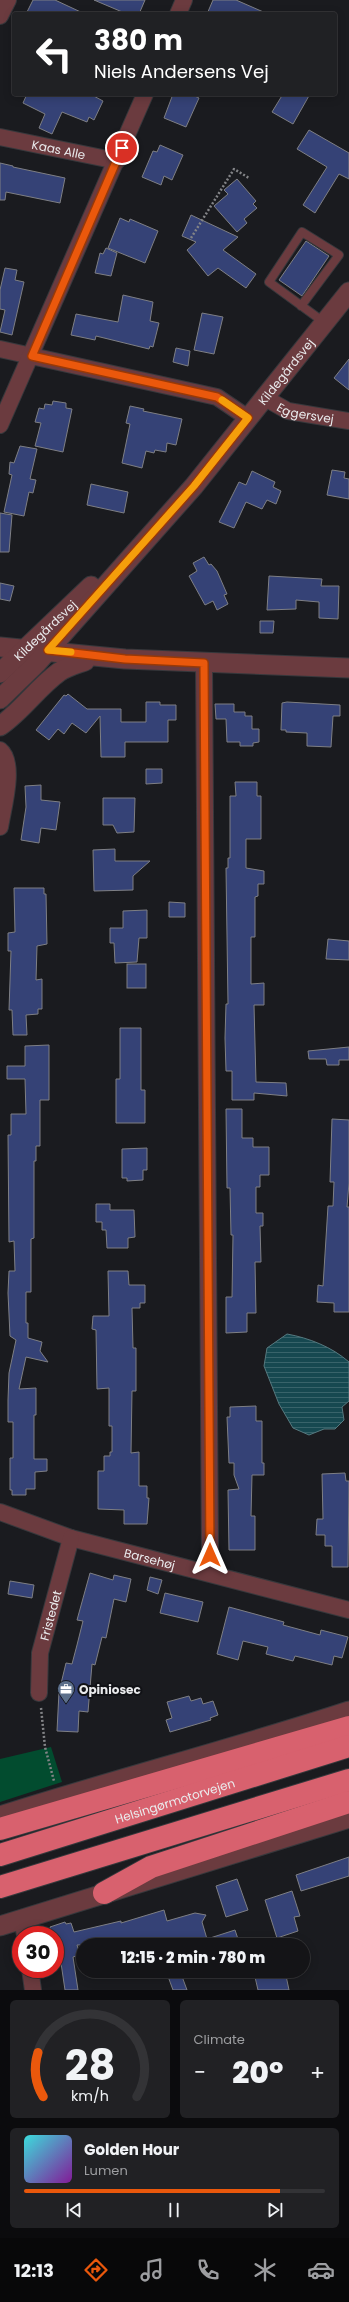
<!DOCTYPE html>
<meta charset="utf-8">
<style>
:root{--surface:#141417;--page:#212124;--text:#f1f3f6;--muted:#9d9ea1;--line:#333336;--accent:#ea580c}
body{margin:0;font-family:Poppins,sans-serif;background:var(--page);color:var(--text);height:100vh;display:flex;flex-direction:column;font-size:15px;white-space:nowrap}
*{box-sizing:border-box;margin:0}
p{font-size:13px;color:var(--muted)}
.icon{flex:none;width:22px;height:22px;fill:none;stroke:currentColor;stroke-width:2;stroke-linecap:round;stroke-linejoin:round}
.map{position:relative;height:1990px;overflow:hidden}
.panel{display:flex;flex-direction:column;gap:10px;padding:10px;background:#0b0b0d;flex:1}
.panel>*{flex:none}
.top-card{position:absolute;left:12px;top:12px;width:325px;height:84px;border-radius:4px;box-shadow:0 2px 10px #0003,0 0 0 1px var(--line);background:#202124;color:#fff;overflow:hidden}
.speed{position:absolute;left:12px;top:1926px;display:flex;gap:8px;font-size:20px;font-weight:700;text-align:center}
.speed>*{display:grid;place-content:center;width:52px;height:52px;border-radius:50%;background:var(--surface);box-shadow:0 2px 10px #0003,0 0 0 1px var(--line);line-height:1}
.speed .limit{border:6px solid #d22;background:#fff;color:#111}
.pin{position:absolute;display:grid;place-items:center;width:34px;height:34px;color:#fff;margin:-17px;border:2px solid #fff;border-radius:50%;box-shadow:0 1px 4px #0007}
.me{position:absolute;width:44px;margin:-22px;rotate:0deg;stroke-linejoin:round;filter:drop-shadow(0 0 3px #0008)}
.turn{display:flex;align-items:center;gap:14px;height:84px;padding:0 16px;font-size:18px}
.turn .icon{width:52px;height:52px;stroke-width:2.5}
.turn b{display:block;font-size:28px;line-height:34px}
.big{font-size:30px;font-weight:800;line-height:1.1}
.panel .card{flex:1;display:flex;flex-direction:column;justify-content:center;gap:6px;min-width:0;padding:0 14px;border-radius:6px;background:var(--page)}
.panel .dial{align-items:center;gap:0}
.dial svg{height:104px;overflow:visible;fill:none;stroke:var(--line);stroke-width:7;stroke-linecap:round;text-anchor:middle}
.dial text{fill:var(--text);stroke:none}
.song{display:flex;align-items:center;gap:12px}
.cover{width:48px;height:48px;border-radius:6px;background:linear-gradient(135deg,hsl(180 70% 55%),hsl(290 70% 35%))}
.played{height:4px;border-radius:2px;background:linear-gradient(90deg,var(--accent) 85%,var(--line) 85%)}
.keys{display:flex;justify-content:space-around;direction:ltr}
.heat{display:flex;justify-content:space-between;align-items:center;font-size:22px;direction:ltr}
.panel .tiles{flex:1;display:grid;gap:10px;grid-template-columns:1fr 1fr}
.card:last-child{grid-column:span 2}
.trip{position:absolute;left:76px;top:1938px;width:234px;height:40px;border-radius:20px;background:var(--surface);box-shadow:0 2px 10px #0003,0 0 0 1px var(--line);font-weight:800;line-height:40px;text-align:center}
.tabs{display:flex;height:64px;justify-content:space-around;align-items:center;background:#080809;color:var(--muted)}
.tabs .icon{width:28px;height:28px}
.tabs .selected{color:var(--accent)}
.tabs b{font-size:18px;color:var(--text)}
.map>svg:first-child{display:block}
</style>
<div class="map">
<svg width="349" height="1990" viewBox="0 0 349 1990">
<defs>
<pattern id="water-rules" width="6" height="5" patternUnits="userSpaceOnUse"><rect width="6" height="5" fill="#164850"/><path d="M0 2.5h6" fill="none" stroke="#38636a"/></pattern>
</defs>
<rect width="100%" height="100%" fill="#1a1b1f"/>
<polygon fill="#024c2f" points="51,1747 62,1782 0,1802 0,1759"/>
<path fill="url(#water-rules)" stroke="#56797f" d="M 287,1334 C 309,1338 332,1347 349,1362 L 349,1401 L 342,1407 L 344,1420 L 335,1429 L 324,1429 L 309,1435 L 293,1428 L 279,1404 L 264,1366 L 267,1348 Z"/>
<g fill="#354276" stroke="#7e7f84">
<polygon points="33,0 55,0 85,14 26,14"/>
<polygon points="94,0 145,0 139,14 127,14"/>
<polygon points="213,0 236,0 268,14 207,14"/>
<polygon points="27,94 90,94 103,101 94,120 89,117 87,122 62,112 52,134 39,128 45,114 23,103"/>
<polygon points="173,94 190,94 199,98 186,127 164,118"/>
<polygon points="283,94 310,94 293,124 272,112"/>
<polygon points="309,130 349,153 349,179 339,174 315,213 303,205 327,167 297,149"/>
<polygon points="160,145 183,155 172,180 164,176 161,185 142,177 153,151 157,152"/>
<polygon points="0,163 13,166 13,167 65,178 60,203 6,192 5,200 0,200"/>
<polygon points="237,179 256,201 253,204 257,208 244,219 247,223 237,232 214,206 228,194 224,190"/>
<polygon points="191,215 238,237 223,250 256,274 246,288 218,268 208,276 187,250 196,242 182,236"/>
<polygon points="120,218 129,222 130,219 158,231 145,263 108,248"/>
<polygon points="306,241 329,256 302,296 279,280"/>
<polygon points="106,248 117,253 111,276 95,273 100,253 103,254"/>
<polygon points="5,268 17,270 15,280 24,282 12,335 0,332 5,310 0,309 0,290"/>
<polygon points="123,295 153,302 150,321 159,323 153,347 150,346 149,349 96,336 95,340 71,335 76,314 118,322"/>
<polygon points="202,313 223,317 214,354 194,350"/>
<polygon points="176,348 190,351 188,366 173,362"/>
<polygon points="349,359 349,390 334,378"/>
<polygon points="53,401 66,403 66,408 72,409 63,452 35,446 41,423 35,422 39,408 44,409 45,404 52,405"/>
<polygon points="130,406 144,409 143,411 182,419 176,445 167,443 166,452 155,450 154,453 146,451 142,468 122,463 130,424 126,423"/>
<polygon points="20,446 37,449 30,479 36,480 33,493 29,492 24,516 4,512 12,475 9,474 10,462 14,463"/>
<polygon points="332,470 345,472 344,478 349,479 349,499 327,495"/>
<polygon points="252,471 275,482 273,487 281,491 276,504 267,500 262,509 246,502 234,528 219,522 239,482 246,485"/>
<polygon points="91,484 128,492 124,513 87,505"/>
<polygon points="0,513 12,515 9,552 0,552"/>
<polygon points="204,557 209,565 211,564 217,571 227,594 224,595 228,604 217,610 213,601 205,605 189,576 197,571 193,563"/>
<polygon points="269,576 322,579 321,586 339,586 338,619 319,618 319,602 296,600 296,609 267,610"/>
<polygon points="0,583 14,586 10,601 0,599"/>
<polygon points="260,621 274,621 273,633 260,633"/>
<polygon points="68,694 87,709 121,709 121,722 146,722 146,702 160,702 160,705 176,705 176,720 168,720 168,742 125,742 125,757 101,757 100,716 86,733 72,723 64,734 58,729 49,740 36,730 64,695 66,696"/>
<polygon points="287,702 340,705 340,716 333,716 331,747 307,746 307,733 286,732 286,730 281,730 282,703"/>
<polygon points="215,704 234,704 234,712 245,712 245,716 252,716 252,729 259,729 259,742 253,743 253,746 240,746 240,742 227,742 226,719 216,719"/>
<polygon points="146,769 162,769 162,783 146,784"/>
<polygon points="235,782 257,782 257,796 261,796 261,839 246,839 246,868 264,871 264,884 258,884 258,896 255,897 255,937 251,937 251,984 264,983 264,1005 254,1005 256,1082 286,1083 287,1096 254,1093 254,1100 232,1100 232,1071 226,1071 225,1038 226,1004 228,1004 226,868 228,868 228,858 230,858 230,796 236,796"/>
<polygon points="41,785 41,800 60,802 56,830 41,828 39,843 21,840 26,807 25,786"/>
<polygon points="103,798 135,798 134,832 117,833 113,825 103,825"/>
<polygon points="115,849 115,861 150,861 133,876 133,890 94,891 93,850"/>
<polygon points="14,888 44,888 44,894 46,894 47,944 37,946 36,980 42,979 42,1009 38,1009 38,1014 26,1015 27,1035 13,1035 12,1010 9,1010 11,951 8,951 8,933 15,932"/>
<polygon points="169,902 185,903 185,917 169,917"/>
<polygon points="147,910 147,938 139,938 137,962 115,963 114,943 110,943 110,928 123,928 123,911"/>
<polygon points="328,939 349,941 349,960 326,959"/>
<rect x="127" y="964" width="19" height="24"/>
<polygon points="120,1028 141,1028 141,1090 145,1090 145,1123 116,1123 116,1079 120,1079"/>
<polygon points="49,1045 49,1100 40,1100 40,1146 36,1146 36,1161 34,1161 34,1238 31,1239 31,1292 26,1292 26,1323 28,1323 28,1338 42,1342 40,1351 48,1362 26,1357 19,1389 36,1388 36,1415 34,1415 34,1459 47,1459 47,1471 35,1472 35,1489 26,1489 26,1495 12,1495 12,1490 10,1490 10,1458 13,1458 13,1422 8,1422 8,1400 9,1373 16,1340 10,1336 8,1293 9,1271 15,1271 14,1241 9,1242 8,1135 11,1135 11,1114 26,1114 25,1079 7,1079 7,1066 25,1066 25,1046"/>
<polygon points="349,1047 349,1060 339,1060 339,1065 327,1065 326,1059 309,1059 308,1051"/>
<polygon points="226,1109 242,1109 242,1138 253,1138 253,1147 269,1147 269,1175 260,1175 260,1187 256,1187 256,1213 263,1213 263,1226 260,1226 261,1262 255,1262 256,1313 247,1313 247,1332 226,1333 226,1297 232,1297 233,1235 231,1235 230,1188 227,1188"/>
<polygon points="332,1119 349,1120 349,1183 347,1207 349,1207 349,1312 334,1312 334,1303 317,1302 318,1285 323,1286 328,1206 333,1206 334,1182 330,1182"/>
<polygon points="147,1148 147,1170 143,1170 143,1180 127,1181 127,1178 122,1178 122,1149"/>
<polygon points="96,1204 110,1204 110,1210 134,1210 135,1237 128,1238 128,1248 107,1248 106,1230 102,1230 102,1222 96,1222"/>
<polygon points="108,1271 128,1271 129,1285 145,1285 145,1303 140,1303 140,1308 132,1308 133,1348 136,1348 136,1391 132,1391 131,1453 139,1452 139,1486 147,1486 147,1498 149,1498 147,1524 124,1524 124,1510 98,1509 98,1471 104,1471 104,1456 110,1456 110,1452 112,1452 112,1426 109,1426 109,1388 97,1389 96,1330 92,1329 93,1316 109,1316"/>
<polygon points="256,1406 256,1421 262,1421 262,1463 264,1463 264,1475 252,1475 251,1516 255,1516 255,1550 229,1550 228,1490 239,1489 234,1475 234,1463 229,1463 227,1417 230,1417 230,1407"/>
<polygon points="345,1473 346,1481 349,1481 348,1567 332,1567 332,1546 325,1546 325,1535 316,1535 317,1519 323,1519 322,1474"/>
<polygon points="90,1573 113,1580 114,1575 131,1579 126,1602 114,1599 106,1638 102,1637 95,1665 92,1664 88,1712 79,1711 78,1732 57,1731 59,1692 66,1663 72,1664 77,1645 83,1621 77,1620"/>
<polygon points="150,1577 162,1580 158,1594 147,1590"/>
<polygon points="10,1581 34,1585 32,1598 8,1594"/>
<polygon points="165,1593 203,1602 198,1622 160,1613"/>
<polygon points="229,1607 284,1622 283,1625 320,1635 321,1630 348,1637 342,1658 334,1656 332,1665 295,1656 293,1661 266,1654 268,1647 243,1641 238,1660 217,1654"/>
<polygon points="189,1696 191,1701 201,1698 203,1704 213,1701 218,1715 210,1718 211,1720 170,1732 166,1720 172,1718 167,1702"/>
<polygon points="349,1857 349,1876 301,1891 296,1875"/>
<polygon points="237,1879 248,1910 226,1917 216,1886"/>
<polygon points="292,1891 300,1916 294,1917 298,1931 277,1938 265,1900"/>
<polygon points="164,1910 167,1921 195,1913 206,1915 202,1922 207,1939 235,1930 240,1945 77,1945 80,1955 73,1957 78,1990 65,1990 61,1963 55,1945 55,1935 52,1935 50,1927 65,1922 66,1924 71,1923 74,1932 121,1921 121,1923"/>
<polygon points="166,1971 180,1971 187,1990 173,1990"/>
<polygon points="267,1971 285,1971 289,1990 258,1990 255,1977 267,1975"/>
</g>
<g fill="none" stroke-linecap="round" stroke-linejoin="round">
<defs>
<polyline id="service" points="301,306 339,255 302,232 269,282 325,323"/>
<g id="minor">
<polyline points="178,14 184,0"/>
<polyline points="0,16 8,0"/>
<path id="s1" d="M 0,137 L 117,161"/>
<polyline points="0,349 217,397 248,418"/>
<path id="s2" d="M 265,398 L 288,411 L 349,421"/>
<polyline points="0,425 145,94"/>
<polyline points="204,663 210,1555 207,1572"/>
<path d="M 0,750 C 16,763 3,808 0,827"/>
<path id="s3" d="M 0,1512 L 71,1538 L 349,1610"/>
<path id="s4" d="M 39,1693 L 40,1653 L 71,1538"/>
<polyline points="22,1919 25,1935"/>
<polyline points="30,1969 33,1990"/>
</g>
<g id="tertiary">
<polyline points="0,647 125,659 349,668"/>
<path id="s5" d="M 0,673 L 91,586"/>
<path id="s6" d="M 0,699 L 37,663 L 194,486 L 349,292"/>
<path d="M 0,726 C 22,711 37,688 59,672 C 66,667 77,664 85,661"/>
<path d="M 0,1816 C 116,1779 233,1749 349,1711"/>
<polyline points="0,1926 349,1818"/>
</g>
<g id="motorway">
<polyline points="0,1829 349,1727"/>
<path id="s7" d="M 0,1855 L 349,1746"/>
<polyline points="0,1887 349,1780"/>
<polyline points="104,1893 151,1867 349,1802"/>
</g>
</defs>
<use href="#service" stroke="#37383c" stroke-width="10"/>
<use href="#minor" stroke="#37383c" stroke-width="18"/>
<use href="#tertiary" stroke="#37383c" stroke-width="21"/>
<use href="#motorway" stroke="#37383c" stroke-width="24"/>
<g stroke="#838487" stroke-width="2.5" stroke-dasharray="2 2" stroke-linecap="butt">
<polyline points="191,238 234,169 249,178"/>
<polyline points="41,1708 45,1747 54,1781"/>
</g>
<use href="#service" stroke="#6b3b3f" stroke-width="8"/>
<use href="#minor" stroke="#6b3b3f" stroke-width="16"/>
<use href="#tertiary" stroke="#6b3b3f" stroke-width="19"/>
<use href="#motorway" stroke="#d8616e" stroke-width="22"/>
</g>
<g fill="none" stroke-linecap="round" stroke-linejoin="round">
<defs>
<polyline id="route" points="122,148 32,356 217,397 248,418 194,486 48,650 125,659 204,663 210,1555"/>
</defs>
<use href="#route" stroke="#983908" stroke-width="10"/>
<use href="#route" stroke="#ea580c" stroke-width="7"/>
<polyline stroke="#f59e0b" stroke-width="7" points="71,652 48,650 194,486 248,418 222,400"/>
</g>
<defs>
<symbol id="office-pin" viewBox="-11 -11 22 30"><path d="M0 17L-7.5 6A9.5 9.5 0 1 1 7.5 6Z" fill="#5c6f8a" stroke="#111216"/><path d="M-6-3h4V-5.5h4V-3h4V5H-6ZM-1-4.5V-3h2v-1.5ZM-6 0V1H6V0Z" fill="#fff"/></symbol>
</defs>
<g fill-rule="evenodd">
<use href="#office-pin" x="56" y="1679" width="20" height="27"/>
</g>
<g text-anchor="middle" dominant-baseline="central" stroke-width="4" stroke-linejoin="round" paint-order="stroke">
<g font-size="12" fill="#eaebed" stroke="#111216">
<text stroke="none"><textPath href="#s1" startOffset="60">Kaas Alle</textPath></text>
<text stroke="none"><textPath href="#s6" startOffset="435">Kildegårdsvej</textPath></text>
<text stroke="none"><textPath href="#s2" startOffset="44">Eggersvej</textPath></text>
<text stroke="none"><textPath href="#s5" startOffset="62">Kildegårdsvej</textPath></text>
<text stroke="none"><textPath href="#s3" startOffset="157">Barsehøj</textPath></text>
<text stroke="none"><textPath href="#s4" startOffset="79">Fristedet</textPath></text>
<text stroke="none"><textPath href="#s7" startOffset="183">Helsingørmotorvejen</textPath></text>
</g>
<g font-size="12" font-weight="bold" fill="#eaebed" stroke="#111216" text-anchor="start">
<text x="79" y="1689">Opiniosec</text>
</g>
</g>
</svg>
<div class="speed"><div class="limit">30</div></div>
<div class="pin" style="left:122px;top:148px;background:#d93025"><svg class="icon" aria-label="arrive" viewBox="0 0 24 24"><path d="M6 21V4h12l-3 4 3 4H6"/></svg></div>
<svg class="me" style="left:210px;top:1555px" viewBox="-20 -20 40 40"><path d="M0-17L14 15 0 8-14 15z" fill="#ea580c" stroke="#fff" stroke-width="4"/></svg>
<div class="trip">12:15 · 2 min · 780 m</div>
<div class="top-card">
<div class="turn"><svg class="icon" aria-label="left" viewBox="0 0 24 24"><path d="M17 20v-9H6M10 6l-5 5 5 5"/></svg><div><b>380 m</b>Niels Andersens Vej</div></div>
</div>
</div>
<section class="panel">
<div class="tiles">
<div class="card dial"><svg viewBox="0 0 100 80">
<path d="M14 69A42 42 0 1 1 86 69"/>
<path d="M14 69A42 42 0 0 1 10 35" stroke="#ea580c"/>
<text x="50" y="56" font-size="32" font-weight="700">28</text>
<text x="50" y="72" font-size="11">km/h</text>
</svg></div>
<div class="card"><p>Climate</p>
<div class="heat"><a>−</a><b class="big">20°</b><a>+</a></div>
</div>
<div class="card">
<div class="song"><i class="cover"></i><div><b>Golden Hour</b><p>Lumen</p></div></div>
<div class="played"></div>
<div class="keys"><svg class="icon" aria-label="previous" viewBox="0 0 24 24"><path d="M18 5L8 12l10 7zM5 5v14"/></svg><svg class="icon" aria-label="pause" viewBox="0 0 24 24"><path d="M8 5v14M16 5v14"/></svg><svg class="icon" aria-label="next" viewBox="0 0 24 24"><path d="M6 5l10 7-10 7zM19 5v14"/></svg></div>
</div>
</div>
</section>
<nav class="tabs">
<b>12:13</b>
<svg class="icon selected" aria-label="directions" viewBox="0 0 24 24"><path d="M12 3l9 9-9 9-9-9zM9 14v-3h6M13 9l2 2-2 2"/></svg>
<svg class="icon" aria-label="music" viewBox="0 0 24 24"><path d="M9 18V5l10-2v13"/><circle cx="6" cy="18" r="3"/><circle cx="16" cy="16" r="3"/></svg>
<svg class="icon" aria-label="phone" viewBox="0 0 24 24"><path d="M5 4h4l2 5-3 2q2 4 5 5l2-3 5 2v4C11 20 4 13 5 4z"/></svg>
<svg class="icon" aria-label="climate" viewBox="0 0 24 24"><path d="M12 3v18M4 7l16 10M4 17L20 7"/></svg>
<svg class="icon" aria-label="car" viewBox="0 0 24 24"><path d="M5 17H2v-5l4-1 3-4h7l3 4 3 1v5h-3M9 17h6M6 11h13"/><circle cx="7" cy="17" r="2"/><circle cx="17" cy="17" r="2"/></svg>
</nav>
